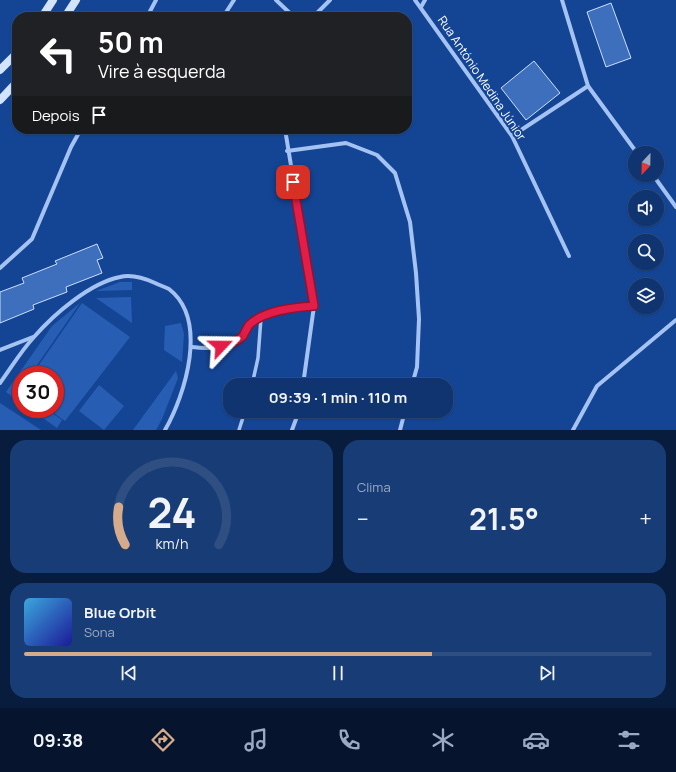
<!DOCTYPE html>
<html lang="pt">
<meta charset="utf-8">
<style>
:root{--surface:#0f3470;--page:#183c75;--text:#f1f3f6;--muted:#9baac3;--line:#2f4f83;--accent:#d6ab8b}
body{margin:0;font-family:Manrope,sans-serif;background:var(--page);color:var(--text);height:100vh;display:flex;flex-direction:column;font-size:15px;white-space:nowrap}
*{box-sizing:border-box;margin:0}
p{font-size:13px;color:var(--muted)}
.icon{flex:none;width:22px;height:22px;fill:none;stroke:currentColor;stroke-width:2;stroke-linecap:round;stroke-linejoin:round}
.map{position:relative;height:430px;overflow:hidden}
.details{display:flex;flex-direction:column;gap:10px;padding:10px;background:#081d3e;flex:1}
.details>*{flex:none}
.banner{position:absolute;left:12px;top:12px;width:400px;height:122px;border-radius:16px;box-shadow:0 1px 3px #0004,0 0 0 1px var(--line);background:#202124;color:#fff;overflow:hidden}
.needle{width:26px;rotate:202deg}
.fabs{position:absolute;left:628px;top:146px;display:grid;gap:8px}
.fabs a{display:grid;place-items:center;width:36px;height:36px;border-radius:50%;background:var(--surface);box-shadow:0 1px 3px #0004,0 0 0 1px var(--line);font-size:20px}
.speed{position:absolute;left:12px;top:366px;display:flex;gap:8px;font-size:20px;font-weight:700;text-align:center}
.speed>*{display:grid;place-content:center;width:52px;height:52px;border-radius:50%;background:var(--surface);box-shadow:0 1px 3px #0004,0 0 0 1px var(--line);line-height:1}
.speed .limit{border:6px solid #d22;background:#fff;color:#111}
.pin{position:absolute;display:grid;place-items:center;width:34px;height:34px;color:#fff;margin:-17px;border-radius:8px;box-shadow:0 2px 6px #0006}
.me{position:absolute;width:44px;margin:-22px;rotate:67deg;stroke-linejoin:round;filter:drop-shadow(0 0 3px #0008)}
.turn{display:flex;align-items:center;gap:14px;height:84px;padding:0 20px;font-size:18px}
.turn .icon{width:52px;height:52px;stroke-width:2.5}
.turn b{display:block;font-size:28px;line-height:34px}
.then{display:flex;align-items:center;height:38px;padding:0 20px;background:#0003;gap:8px;font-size:15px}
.big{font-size:30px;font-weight:700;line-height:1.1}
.details .widget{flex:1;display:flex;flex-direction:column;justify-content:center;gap:6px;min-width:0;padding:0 14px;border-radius:16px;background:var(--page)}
.details .dial{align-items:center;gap:0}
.dial svg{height:104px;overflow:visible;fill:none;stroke:var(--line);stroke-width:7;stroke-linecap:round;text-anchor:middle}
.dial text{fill:var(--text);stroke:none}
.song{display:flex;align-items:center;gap:12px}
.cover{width:48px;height:48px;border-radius:6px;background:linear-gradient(135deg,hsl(200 70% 55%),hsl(240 70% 35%))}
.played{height:4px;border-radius:2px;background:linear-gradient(90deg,var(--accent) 65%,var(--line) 65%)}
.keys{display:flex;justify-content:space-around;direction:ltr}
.heat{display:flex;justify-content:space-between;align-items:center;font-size:22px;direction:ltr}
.details .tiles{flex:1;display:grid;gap:10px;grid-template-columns:1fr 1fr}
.widget:last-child{grid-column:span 2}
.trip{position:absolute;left:223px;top:378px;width:230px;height:40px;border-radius:16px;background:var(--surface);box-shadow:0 1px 3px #0004,0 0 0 1px var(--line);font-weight:700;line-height:40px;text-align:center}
.tab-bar{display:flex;height:64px;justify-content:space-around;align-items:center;background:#06152d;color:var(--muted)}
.tab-bar .icon{width:28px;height:28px}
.tab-bar .selected{color:var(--accent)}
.tab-bar b{font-size:18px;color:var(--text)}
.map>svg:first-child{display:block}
</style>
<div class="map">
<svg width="676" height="430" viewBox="0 0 676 430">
<rect width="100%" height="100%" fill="#144595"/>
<g fill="#275eb4">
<polygon points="120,282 132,282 132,290 96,291"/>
<polygon points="131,297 132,323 96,298 97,298"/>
<polygon points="80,303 30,375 21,375 21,403 6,392 52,326"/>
<polygon points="82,303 130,337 65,421 48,409 55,409 55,375 32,375"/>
<polygon points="181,323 184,334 182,362 164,350 165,326"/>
<polygon points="176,371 178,378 162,419 156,430 133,430"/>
<polygon points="99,385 124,406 104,430 79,411"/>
<polygon points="0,403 41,430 0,430"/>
<polygon points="30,409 46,409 62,420 57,428"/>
</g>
<g fill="#3d6fbd" stroke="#ccdffc">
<polygon points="611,3 631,58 606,67 587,12"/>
<polygon points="534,61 560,93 526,120 501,88"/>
<polygon points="97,244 103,258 97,260 102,273 66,287 67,292 33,305 34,309 0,323 0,292 24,283 22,278 57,264 55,261"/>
</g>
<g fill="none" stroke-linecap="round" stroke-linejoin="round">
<g stroke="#a4c3f2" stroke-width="3.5">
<polyline points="252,385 258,358 261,318"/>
<polyline points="239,430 245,411"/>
</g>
<g stroke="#a4c3f2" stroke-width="4">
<polyline points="276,0 294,17"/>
<polyline points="415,0 512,136 569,256"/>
<polyline points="562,0 588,86 637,153"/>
<polyline points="421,7 425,0"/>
<polyline points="147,17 156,0"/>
<polyline points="223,17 234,0"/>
<polyline points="313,17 330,0"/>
<polyline points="285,129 314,306 303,385"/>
<polyline points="512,136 588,86"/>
<polyline points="287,151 346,143 377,155 395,173 410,222 416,273 419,319 417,367 412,385"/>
<polyline points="653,175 676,207"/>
<polyline points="0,268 32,239 71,147 81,129"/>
<path d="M 192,347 C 208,349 230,349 242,336 C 246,332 247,327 251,324 C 270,311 292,308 314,306"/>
<polyline points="0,350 33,337"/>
<path d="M 0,383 C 11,368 21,351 34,337 C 54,314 90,283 120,277 C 132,274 144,278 155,283 C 159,285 165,287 169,289 C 209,320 185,395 165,430"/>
<polyline points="292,430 299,411"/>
<polyline points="400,430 405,411"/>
<polyline points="573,430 597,386 676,320"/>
</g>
<g stroke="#d3e3fc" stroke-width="8">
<polyline points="42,17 53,0"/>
<polyline points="65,17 76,0"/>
<polyline points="0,70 17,53"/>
<polyline points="0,100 17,82"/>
</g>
</g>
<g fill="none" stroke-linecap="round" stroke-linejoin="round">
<defs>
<path id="route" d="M 221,346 C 229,344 237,342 243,336 C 245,332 247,328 249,325 C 263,311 295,307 314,306 L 293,182"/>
</defs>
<use href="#route" stroke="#92132f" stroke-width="10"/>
<use href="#route" stroke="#e11d48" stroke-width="7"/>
</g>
<g text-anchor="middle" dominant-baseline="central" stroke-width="4" stroke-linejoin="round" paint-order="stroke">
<g font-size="12" fill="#fff" stroke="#144595">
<text transform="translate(482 78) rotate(56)">Rua António Medina Júnior</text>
</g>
</g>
</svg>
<div class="fabs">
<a><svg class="needle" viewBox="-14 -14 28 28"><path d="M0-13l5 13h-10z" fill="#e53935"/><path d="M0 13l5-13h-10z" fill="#9baac3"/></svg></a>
<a><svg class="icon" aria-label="sound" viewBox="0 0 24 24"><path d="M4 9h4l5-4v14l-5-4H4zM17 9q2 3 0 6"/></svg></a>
<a><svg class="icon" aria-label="search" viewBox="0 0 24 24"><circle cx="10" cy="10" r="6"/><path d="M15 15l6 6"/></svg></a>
<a><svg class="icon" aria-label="layers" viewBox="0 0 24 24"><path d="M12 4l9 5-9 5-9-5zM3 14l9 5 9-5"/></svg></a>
</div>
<div class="speed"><div class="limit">30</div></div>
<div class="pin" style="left:293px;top:182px;background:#d93025"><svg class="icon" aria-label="arrive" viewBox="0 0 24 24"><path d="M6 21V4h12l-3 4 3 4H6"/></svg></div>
<svg class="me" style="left:221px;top:346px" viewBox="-20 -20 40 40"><path d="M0-17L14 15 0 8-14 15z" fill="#e11d48" stroke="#fff" stroke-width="4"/></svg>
<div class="trip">09:39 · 1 min · 110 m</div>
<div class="banner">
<div class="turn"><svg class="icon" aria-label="left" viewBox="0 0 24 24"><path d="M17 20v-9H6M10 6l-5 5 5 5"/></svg><div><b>50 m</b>Vire à esquerda</div></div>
<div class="then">Depois<svg class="icon" aria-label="arrive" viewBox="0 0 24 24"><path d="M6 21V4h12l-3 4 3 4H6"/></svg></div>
</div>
</div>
<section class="details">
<div class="tiles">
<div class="widget dial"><svg viewBox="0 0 100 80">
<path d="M14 69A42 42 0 1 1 86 69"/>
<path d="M14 69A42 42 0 0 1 9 40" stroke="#d6ab8b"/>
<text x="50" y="56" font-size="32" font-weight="700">24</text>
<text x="50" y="72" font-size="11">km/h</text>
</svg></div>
<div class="widget"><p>Clima</p>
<div class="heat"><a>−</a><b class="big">21.5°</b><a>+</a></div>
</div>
<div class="widget">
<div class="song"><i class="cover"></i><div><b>Blue Orbit</b><p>Sona</p></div></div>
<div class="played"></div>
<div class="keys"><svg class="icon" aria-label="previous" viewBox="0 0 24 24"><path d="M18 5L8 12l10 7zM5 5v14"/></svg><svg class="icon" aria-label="pause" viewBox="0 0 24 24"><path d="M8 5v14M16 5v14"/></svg><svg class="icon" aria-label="next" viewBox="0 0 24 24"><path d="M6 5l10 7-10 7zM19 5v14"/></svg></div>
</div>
</div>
</section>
<nav class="tab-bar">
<b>09:38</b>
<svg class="icon selected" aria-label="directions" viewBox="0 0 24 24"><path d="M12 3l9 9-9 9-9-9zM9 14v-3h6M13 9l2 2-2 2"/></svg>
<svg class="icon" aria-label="music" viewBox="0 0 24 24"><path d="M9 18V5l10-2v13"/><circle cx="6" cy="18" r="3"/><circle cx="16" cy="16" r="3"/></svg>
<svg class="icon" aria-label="phone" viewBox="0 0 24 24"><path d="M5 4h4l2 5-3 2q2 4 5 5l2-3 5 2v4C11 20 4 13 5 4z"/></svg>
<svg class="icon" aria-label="climate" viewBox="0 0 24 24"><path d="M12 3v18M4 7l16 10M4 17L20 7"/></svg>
<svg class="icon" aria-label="car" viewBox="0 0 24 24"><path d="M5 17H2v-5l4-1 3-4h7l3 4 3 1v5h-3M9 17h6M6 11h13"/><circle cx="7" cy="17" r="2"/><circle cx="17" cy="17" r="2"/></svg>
<svg class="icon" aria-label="filters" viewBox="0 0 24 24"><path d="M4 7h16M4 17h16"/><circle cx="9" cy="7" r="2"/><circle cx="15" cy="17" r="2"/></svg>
</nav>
